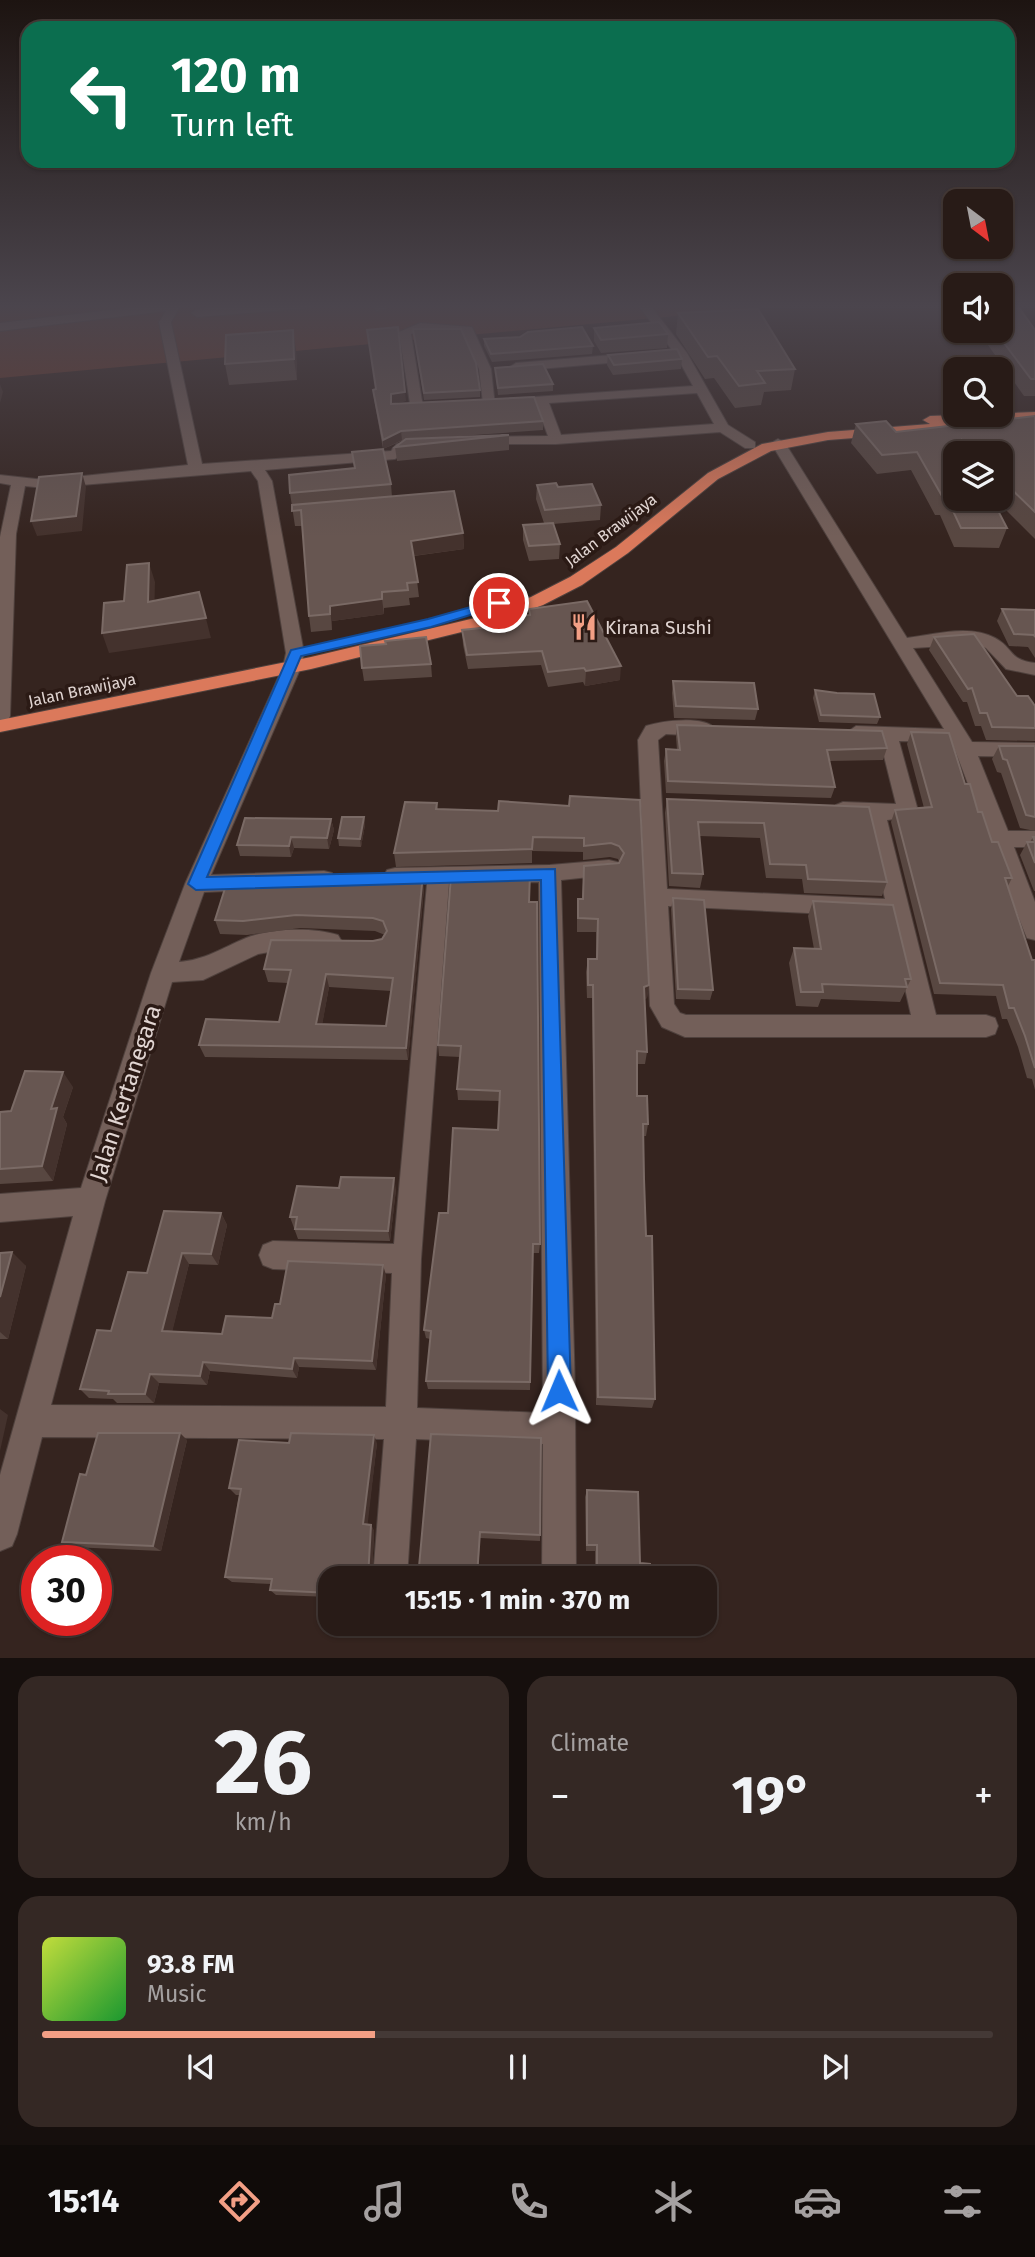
<!DOCTYPE html>
<meta charset="utf-8">
<style>
:root{--surface:#281b17;--page:#342824;--text:#f1f3f6;--muted:#a5a1a1;--line:#443936;--accent:#f39f85}
body{margin:0;font-family:"Fira Sans",sans-serif;background:var(--page);color:var(--text);height:100vh;display:flex;flex-direction:column;font-size:26px;white-space:nowrap}
*{box-sizing:border-box;margin:0}
p{font-size:23px;color:var(--muted)}
.icon{flex:none;width:38px;height:38px;fill:none;stroke:currentColor;stroke-width:2;stroke-linecap:round;stroke-linejoin:round}
.map{position:relative;height:1658px;overflow:hidden}
.drawer{display:flex;flex-direction:column;gap:18px;padding:18px;background:#160f0d;flex:1}
.drawer>*{flex:none}
.guide{position:absolute;left:21px;top:21px;width:994px;height:147px;border-radius:21px;box-shadow:0 2px 5px #0004,0 0 0 2px var(--line);background:#0b6e4f;color:#fff;overflow:hidden}
.needle{width:46px;rotate:148deg}
.controls{position:absolute;left:943px;top:189px;display:grid;gap:14px}
.controls a{display:grid;place-items:center;width:70px;height:70px;border-radius:14px;background:var(--surface);box-shadow:0 2px 5px #0004,0 0 0 2px var(--line);font-size:35px}
.speed{position:absolute;left:21px;top:1545px;display:flex;gap:14px;font-size:35px;font-weight:700;text-align:center}
.speed>*{display:grid;place-content:center;width:91px;height:91px;border-radius:50%;background:var(--surface);box-shadow:0 2px 5px #0004,0 0 0 2px var(--line);line-height:1}
.speed .limit{border:10px solid #d22;background:#fff;color:#111}
.pin{position:absolute;display:grid;place-items:center;width:60px;height:60px;color:#fff;margin:-30px;border:4px solid #fff;border-radius:50%;box-shadow:0 2px 7px #0007}
.me{position:absolute;width:77px;margin:-38px;rotate:359deg;stroke-linejoin:round;filter:drop-shadow(0 0 5px #0008)}
.turn{display:flex;align-items:center;gap:24px;height:147px;padding:0 35px;font-size:32px}
.turn .icon{width:91px;height:91px;stroke-width:2.5}
.turn b{display:block;font-size:49px;line-height:60px}
.big{font-size:52px;font-weight:700;line-height:1.1}
.drawer .card{flex:1;display:flex;flex-direction:column;justify-content:center;gap:10px;min-width:0;padding:0 24px;border-radius:21px;background:var(--page)}
.drawer .dial{align-items:center;gap:0}
.dial b{font-size:91px;line-height:1}
.song{display:flex;align-items:center;gap:21px}
.cover{width:84px;height:84px;border-radius:10px;background:linear-gradient(135deg,hsl(70 70% 55%),hsl(130 70% 35%))}
.played{height:7px;border-radius:4px;background:linear-gradient(90deg,var(--accent) 35%,var(--line) 35%)}
.keys{display:flex;justify-content:space-around;direction:ltr}
.heat{display:flex;justify-content:space-between;align-items:center;font-size:38px;direction:ltr}
.drawer .tiles{flex:1;display:grid;gap:18px;grid-template-columns:1fr 1fr}
.card:last-child{grid-column:span 2}
.trip{position:absolute;left:318px;top:1566px;width:399px;height:70px;border-radius:21px;background:var(--surface);box-shadow:0 2px 5px #0004,0 0 0 2px var(--line);font-weight:700;line-height:70px;text-align:center}
.menu{display:flex;height:112px;justify-content:space-around;align-items:center;background:#100b09;color:var(--muted)}
.menu .icon{width:49px;height:49px}
.menu .active{color:var(--accent)}
.menu b{font-size:32px;color:var(--text)}
.map>svg:first-child{display:block}
</style>
<div class="map">
<svg width="1035" height="1659" viewBox="0 0 1035 1659">
<rect width="100%" height="100%" fill="#35241f"/>
<polygon fill="#683729" points="0,305 798,305 0,378"/>
<g fill="none" stroke-linecap="round" stroke-linejoin="round">
<defs>
<g id="street">
<path d="M 153,305 L 181,305 L 171,322 L 202,464 L 391,451 L 397,444 L 421,441 L 428,445 L 406,451 L 395,459 L 265,470 L 272,481 L 304,653 L 301,667 L 211,875 L 324,871 L 332,873 L 335,879 L 332,885 L 324,887 L 204,892 L 179,962 C 205,960 222,948 246,938 C 271,928 312,927 338,935 L 342,942 L 338,949 L 330,951 L 286,949 L 258,954 L 203,980 L 172,982 L 105,1201 L 51,1405 L 386,1407 L 392,1273 L 273,1269 L 263,1265 L 259,1255 L 263,1245 L 273,1241 L 394,1244 L 427,884 L 387,882 L 384,876 L 387,870 L 395,868 L 550,865 L 609,860 L 617,862 L 620,868 L 617,874 L 561,880 L 575,1391 L 576,1578 L 542,1578 L 543,1444 L 416,1439 L 407,1578 L 373,1578 L 384,1439 L 42,1437 L 17,1534 L 12,1546 L 0,1551 L 0,1475 L 73,1216 L 0,1222 L 0,1194 L 81,1188 L 151,973 L 185,884 L 283,667 L 286,653 L 258,481 L 251,471 L 45,488 L 25,486 L 16,534 L 10,716 L 8,721 L 0,722 L 0,537 L 11,485 L 0,483 L 0,475 L 45,480 L 188,465 L 159,322 L 166,311 L 0,331 L 0,323 ZM 539,882 L 543,1413 L 417,1408 L 421,1259 L 449,883 Z"/>
<polygon points="257,305 314,305 308,308 197,317 191,313 197,309"/>
<polygon points="374,305 386,305 386,309 376,311"/>
<path d="M 638,305 L 650,305 L 687,353 L 728,425 L 755,442 L 755,448 L 745,448 L 720,432 L 556,444 L 476,444 L 476,438 L 481,437 L 548,436 L 536,404 L 508,406 L 501,402 L 503,399 L 693,386 L 677,357 L 516,371 L 510,367 L 516,363 L 672,350 ZM 697,393 L 714,424 L 561,435 L 549,403 Z"/>
<polygon points="420,323 472,327 491,369 495,406 483,403 479,369 463,333 421,331 411,334 423,407 411,410 399,332"/>
<path d="M 778,439 L 785,443 L 907,638 C 933,635 969,624 995,638 C 1014,648 1008,660 1035,663 L 1035,675 L 1006,669 L 986,648 L 977,644 L 913,648 L 972,742 L 1035,743 L 1035,757 L 978,756 L 1008,831 L 1035,831 L 1035,847 L 1014,847 L 1035,902 L 1035,940 L 1027,938 L 1024,931 L 952,742 L 899,741 L 917,807 L 903,818 L 887,820 L 936,1015 L 986,1015 L 995,1018 L 998,1026 L 995,1034 L 986,1037 L 685,1037 L 662,1027 L 650,1006 L 638,740 L 646,726 C 661,721 705,715 715,729 L 705,736 L 666,734 L 658,740 L 667,889 L 885,899 L 866,819 L 836,815 L 833,810 L 836,805 L 843,802 L 896,804 L 880,740 L 856,740 L 846,733 L 856,726 L 944,729 L 771,443 ZM 668,906 L 889,917 L 911,1015 L 686,1015 L 680,1013 L 674,1004 Z"/>
</g>
<polygon id="highway" points="1035,412 1035,420 947,423 952,427 945,431 828,440 771,451 718,479 628,553 582,585 543,605 486,626 311,669 0,732 0,720 311,657 475,618 531,597 570,577 616,547 708,473 762,444 828,432 930,424 923,420 930,416"/>
</defs>
<use href="#street" stroke="#4f413d" stroke-width="2"/>
<use href="#highway" stroke="#4f413d" stroke-width="2"/>
<use href="#street" fill="#735f59" fill-rule="evenodd"/>
<use href="#highway" fill="#db795b" fill-rule="evenodd"/>
</g>
<g fill="#584741" fill-rule="evenodd">
<polygon points="678,313 795,369 791,390 764,392 761,405 735,408 714,378 705,379 676,334"/>
<polygon points="594,328 668,334 667,348 601,353 594,341"/>
<polygon points="413,329 480,390 480,397 424,400"/>
<polygon points="1035,330 1035,396 1024,396 978,331"/>
<polygon points="520,337 593,346 592,354 492,362 484,346 484,339"/>
<polygon points="368,338 406,401 392,403 543,421 543,430 432,438 509,435 509,450 397,461 395,447 404,440 383,449 374,399 373,390 376,389"/>
<polygon points="296,350 297,380 229,385 225,364"/>
<polygon points="608,355 682,359 681,369 613,375 607,365"/>
<polygon points="495,368 553,384 553,391 498,395"/>
<polygon points="1035,416 1035,539 995,499 1001,499 1001,453 956,453 1007,528 999,548 954,547 940,515 935,515 911,470 877,474 851,443 856,424 896,432"/>
<polygon points="391,484 392,497 463,533 464,549 414,556 419,597 409,598 410,605 384,608 384,614 332,621 332,630 311,632 309,616 302,526 295,526 290,493"/>
<polygon points="537,485 558,487 601,505 600,520 553,524 560,544 559,559 529,561 523,540 523,525 544,523 536,499"/>
<polygon points="529,609 620,680 585,686 583,682 548,687 541,665 468,669 463,645 462,630 499,627 499,619 529,616"/>
<polygon points="1002,609 1035,610 1035,658 1028,647 1009,646 997,621"/>
<polygon points="934,637 1017,696 1035,706 1035,741 986,740 981,726 975,726 967,702 963,702 929,650"/>
<polygon points="431,664 432,677 364,681 362,668"/>
<polygon points="673,681 758,709 755,720 674,718 672,693"/>
<polygon points="815,690 880,717 877,724 819,722 813,698"/>
<polygon points="677,725 887,748 883,760 829,761 835,787 831,798 666,793 664,761 666,749 677,750 676,737"/>
<polygon points="911,732 965,784 992,842 1012,878 1008,886 1032,960 1035,960 1035,1090 1032,1079 1027,1078 1018,1047 1007,1019 1002,1019 996,996 934,994 891,822 895,810 924,808 907,744"/>
<polygon points="999,746 1035,746 1035,831 1020,828 1001,773 997,772 992,759"/>
<polygon points="667,799 869,807 887,882 882,896 804,893 802,879 766,878 760,838 699,836 703,874 700,888 669,886 665,813"/>
<polygon points="640,800 649,985 647,998 644,999 647,1052 645,1064 637,1064 637,1096 648,1124 646,1136 643,1136 646,1236 655,1399 652,1408 596,1405 592,998 587,998 586,972 588,959 596,959 596,932 577,932 577,912 578,899 582,899 584,866 619,862 618,859 610,857 583,860 583,852 532,851 532,863 396,867 394,853 437,803 438,809 498,811"/>
<polygon points="364,817 365,825 361,847 339,846 338,838"/>
<polygon points="331,819 334,830 329,849 294,848 291,857 240,856 237,845"/>
<polygon points="1033,837 1035,837 1035,891 1034,891 1020,855 1027,842 1030,842"/>
<path d="M 424,888 L 408,1060 L 205,1057 L 199,1045 L 279,1022 L 288,983 L 268,982 L 264,969 L 382,939 L 385,935 L 375,931 L 300,928 L 247,935 L 220,934 L 215,920 ZM 329,987 L 391,991 L 386,1026 L 322,1024 Z"/>
<polygon points="673,898 713,990 710,1000 676,999 671,909"/>
<polygon points="813,901 911,979 900,1002 821,999 818,1007 796,1006 789,963 794,948 814,949 808,916"/>
<polygon points="529,902 540,1244 539,1253 533,1253 530,1390 428,1389 426,1381 430,1339 426,1338 424,1330 448,1213 498,1130 500,1101 458,1100 457,1089 460,1057 439,1056 438,1045"/>
<polygon points="73,1087 63,1117 67,1124 53,1181 0,1184 0,1112 11,1111"/>
<polygon points="339,1188 396,1189 390,1241 298,1239 290,1217"/>
<polygon points="221,1213 227,1225 218,1265 189,1264 172,1331 222,1334 272,1318 280,1304 386,1275 376,1370 299,1367 297,1378 210,1371 207,1385 159,1383 154,1403 117,1403 113,1399 89,1398 80,1389 111,1331 147,1273"/>
<polygon points="0,1253 26,1266 8,1339 0,1339"/>
<polygon points="431,1434 540,1535 540,1541 480,1538 478,1577 418,1578"/>
<polygon points="187,1440 161,1551 71,1547 62,1542 86,1475"/>
<polygon points="289,1443 377,1443 367,1524 371,1525 374,1531 372,1578 331,1578 331,1597 276,1595 270,1590 271,1584 232,1582 225,1577 239,1495 236,1495 229,1488"/>
<polygon points="587,1490 640,1563 650,1578 595,1578 595,1551 586,1551 585,1497"/>
<polygon points="484,1624 541,1624 541,1629 485,1626"/>
<polygon points="595,1624 651,1624 648,1628 595,1625"/>
</g>
<g fill="#44322d">
<polygon points="293,330 296,350 297,380 294,359"/>
<polygon points="0,384 3,392 0,403"/>
<polygon points="405,392 406,401 392,403 392,413 391,394"/>
<polygon points="401,431 402,440 383,449 383,440"/>
<polygon points="82,473 86,487 82,531 37,536 31,521"/>
<polygon points="463,533 464,549 412,556 411,541"/>
<polygon points="149,563 155,582 154,621 148,602"/>
<polygon points="199,592 211,638 109,653 102,633"/>
<polygon points="382,599 384,614 332,621 332,630 330,606"/>
<polygon points="621,666 620,680 585,686 586,671"/>
<polygon points="364,817 365,825 361,847 360,839"/>
<polygon points="331,819 334,830 329,849 327,838"/>
<polygon points="291,837 294,848 291,857 289,846"/>
<polygon points="423,874 424,888 408,1060 406,1048"/>
<polygon points="326,974 329,987 320,1037 316,1024"/>
<polygon points="649,985 647,998 642,1000 644,987"/>
<polygon points="63,1072 73,1087 63,1117 67,1124 53,1181 42,1166 51,1109"/>
<polygon points="394,1178 396,1189 390,1241 388,1231"/>
<polygon points="221,1213 227,1225 218,1265 211,1254"/>
<polygon points="12,1252 26,1266 8,1339 0,1332 0,1297"/>
<polygon points="182,1253 189,1264 170,1341 162,1331"/>
<polygon points="383,1265 386,1275 376,1370 372,1361"/>
<polygon points="294,1358 299,1367 297,1378 292,1369"/>
<polygon points="203,1362 210,1371 207,1385 200,1376"/>
<polygon points="150,1374 159,1383 154,1403 145,1394"/>
<polygon points="0,1409 8,1415 0,1451"/>
<polygon points="180,1433 187,1440 161,1551 153,1546"/>
<polygon points="374,1435 377,1443 367,1530 363,1524"/>
<polygon points="371,1525 374,1531 372,1578 368,1578"/>
</g>
<g fill="#675651" stroke="#7a6a65" stroke-width="2" fill-rule="evenodd">
<polygon points="1001,305 1017,305 1035,330 1035,379 1031,379 995,331 1001,331"/>
<polygon points="758,309 795,369 757,371 765,383 739,386 717,356 708,357 678,313"/>
<polygon points="659,322 668,334 601,340 594,328"/>
<polygon points="398,327 405,392 391,394 391,404 534,397 543,421 401,431 383,440 373,390 376,389 367,330"/>
<polygon points="582,327 593,346 491,354 484,339 520,337 528,332"/>
<polygon points="413,329 461,329 476,363 480,390 424,393"/>
<polygon points="293,330 294,359 225,364 226,335"/>
<polygon points="677,349 682,359 614,365 608,355"/>
<polygon points="543,364 553,384 498,388 495,368"/>
<polygon points="1035,416 1035,512 1001,479 1001,453 975,453 961,439 968,453 956,453 956,499 992,499 1007,528 961,528 946,496 942,496 917,452 882,455 856,424 886,421 896,432"/>
<polygon points="509,435 395,447 406,439"/>
<polygon points="383,449 391,484 290,493 289,475 355,468 352,452"/>
<polygon points="82,473 76,516 31,521 39,477"/>
<polygon points="556,483 558,487 592,484 601,505 545,510 537,485"/>
<polygon points="454,491 463,533 411,541 418,582 407,583 408,590 382,592 382,599 330,606 330,614 309,616 301,510 292,511 292,505"/>
<polygon points="553,523 560,544 529,546 523,525"/>
<polygon points="149,563 148,602 199,592 206,618 102,633 104,603 124,601 127,565"/>
<polygon points="587,601 621,666 586,671 584,668 548,672 542,651 467,655 462,630 501,626 499,619 530,615 529,609"/>
<polygon points="1002,609 1035,610 1035,637 1034,635 1014,634"/>
<polygon points="974,634 1017,696 1028,696 1035,706 1035,728 992,727 987,713 980,713 972,688 968,689 934,637"/>
<polygon points="426,637 431,664 362,668 360,646 386,644 385,641"/>
<polygon points="673,681 754,683 758,709 676,706"/>
<polygon points="815,690 837,693 874,694 880,717 821,715"/>
<polygon points="677,725 882,731 887,748 827,750 835,787 668,781 666,749 680,750"/>
<polygon points="911,732 949,733 965,784 970,784 978,812 982,812 992,842 998,842 1012,878 1005,878 1032,960 1035,960 1035,1068 1025,1036 1014,1008 1009,1008 1003,985 940,983 895,810 932,807"/>
<polygon points="999,746 1035,746 1035,817 1026,815 1007,760 1003,759"/>
<polygon points="570,796 640,800 649,985 644,987 647,1052 637,1051 637,1096 647,1096 648,1124 643,1124 644,1179 646,1236 652,1236 655,1399 598,1397 593,985 588,985 588,959 597,959 598,919 578,918 578,899 583,899 584,866 619,863 624,853 619,846 611,843 584,846 584,838 533,837 532,849 394,853 405,802 437,803 436,809 498,811 499,801 569,806"/>
<polygon points="667,799 869,807 887,882 808,879 806,865 770,864 764,823 698,822 703,874 672,873"/>
<polygon points="342,817 364,817 360,839 338,838"/>
<polygon points="245,818 331,819 327,838 291,837 289,846 237,845"/>
<polygon points="1033,837 1035,837 1035,863 1027,842 1035,842"/>
<polygon points="530,873 529,902 537,902 540,1244 533,1244 530,1382 426,1381 431,1331 424,1330 439,1213 448,1213 453,1128 498,1130 500,1091 457,1089 461,1046 438,1045 451,876"/>
<path d="M 423,874 L 406,1048 L 199,1045 L 206,1019 L 279,1022 L 291,970 L 264,969 L 271,940 L 373,941 L 382,939 L 387,931 L 383,921 L 373,918 L 296,915 L 243,921 L 215,920 L 227,882 L 295,884 L 296,878 ZM 326,974 L 393,978 L 386,1026 L 316,1024 Z"/>
<polygon points="673,898 704,900 713,990 678,989"/>
<polygon points="813,901 893,905 911,979 905,979 907,987 822,984 823,992 801,992 794,948 821,949"/>
<polygon points="25,1071 63,1072 51,1109 57,1108 42,1166 0,1169 0,1112 11,1111"/>
<polygon points="341,1177 394,1178 388,1231 295,1229 297,1217 290,1217 297,1186 339,1188"/>
<polygon points="164,1211 221,1213 211,1254 182,1253 162,1331 222,1334 226,1316 272,1318 275,1304 280,1304 288,1261 383,1265 372,1361 294,1358 292,1369 203,1362 200,1376 150,1374 145,1394 108,1394 109,1391 80,1389 97,1330 111,1331 128,1272 147,1273"/>
<polygon points="12,1252 0,1297 0,1253"/>
<polygon points="98,1433 180,1433 153,1546 62,1542 80,1474 86,1475"/>
<polygon points="291,1433 374,1435 363,1524 371,1525 368,1578 331,1578 331,1593 270,1590 272,1579 225,1577 241,1489 229,1488 239,1440 289,1443"/>
<polygon points="431,1434 541,1438 540,1535 480,1532 477,1576 514,1578 418,1578"/>
<polygon points="587,1490 638,1492 640,1563 650,1564 650,1578 597,1578 597,1545 587,1545"/>
</g>
<linearGradient id="sky" x2="0" y2="1"><stop stop-color="#1d1411"/><stop offset="0.57" stop-color="#4b454d"/><stop offset="1" stop-color="#4b454d" stop-opacity="0"/></linearGradient>
<rect width="1035" height="537" fill="url(#sky)"/>
<polygon fill="#1a73e8" stroke="#114b97" stroke-width="2" points="499,599 503,600 503,605 431,627 301,656 207,877 555,869 571,1391 568,1399 559,1403 551,1399 548,1391 541,880 196,890 188,884 291,650 428,619"/>
<defs>
<symbol id="restaurant-bare" viewBox="-9 -9 18 18"><path d="M-5-6h1v4h1v-4h1v4h1v-4h1v5L-1.5 .5V6h-2V.5L-5-1ZM5-6V6H3V1.5H1.5Q1.5-4 5-6Z" fill="#f39f85" stroke="#2b1a15" stroke-width="2.5" paint-order="stroke"/></symbol>
</defs>
<g fill-rule="evenodd">
<use href="#restaurant-bare" x="565" y="608" width="38" height="38"/>
</g>
<g text-anchor="middle" dominant-baseline="central" stroke-width="7" stroke-linejoin="round" paint-order="stroke">
<g font-size="16" fill="#e1d5d2" stroke="#2b1a15">
<text transform="translate(611 530) rotate(-37)">Jalan Brawijaya</text>
<text transform="translate(82 690) rotate(-12)">Jalan Brawijaya</text>
</g>
<g font-size="19" fill="#e1d5d2" stroke="#2b1a15" text-anchor="start">
<text x="605" y="627">Kirana Sushi</text>
</g>
<g font-size="23" fill="#e1d5d2" stroke="#2b1a15">
<text transform="translate(125 1093) rotate(-72)">Jalan Kertanegara</text>
</g>
</g>
</svg>
<div class="controls">
<a><svg class="needle" viewBox="-14 -14 28 28"><path d="M0-13l5 13h-10z" fill="#e53935"/><path d="M0 13l5-13h-10z" fill="#a5a1a1"/></svg></a>
<a><svg class="icon" aria-label="sound" viewBox="0 0 24 24"><path d="M4 9h4l5-4v14l-5-4H4zM17 9q2 3 0 6"/></svg></a>
<a><svg class="icon" aria-label="search" viewBox="0 0 24 24"><circle cx="10" cy="10" r="6"/><path d="M15 15l6 6"/></svg></a>
<a><svg class="icon" aria-label="layers" viewBox="0 0 24 24"><path d="M12 4l9 5-9 5-9-5zM3 14l9 5 9-5"/></svg></a>
</div>
<div class="speed"><div class="limit">30</div></div>
<div class="pin" style="left:499px;top:603px;background:#d93025"><svg class="icon" aria-label="arrive" viewBox="0 0 24 24"><path d="M6 21V4h12l-3 4 3 4H6"/></svg></div>
<svg class="me" style="left:559px;top:1391px" viewBox="-20 -20 40 40"><path d="M0-17L14 15 0 8-14 15z" fill="#1a73e8" stroke="#fff" stroke-width="4"/></svg>
<div class="trip">15:15 · 1 min · 370 m</div>
<div class="guide">
<div class="turn"><svg class="icon" aria-label="left" viewBox="0 0 24 24"><path d="M17 20v-9H6M10 6l-5 5 5 5"/></svg><div><b>120 m</b>Turn left</div></div>
</div>
</div>
<section class="drawer">
<div class="tiles">
<div class="card dial"><b>26</b><p>km/h</p></div>
<div class="card"><p>Climate</p>
<div class="heat"><a>−</a><b class="big">19°</b><a>+</a></div>
</div>
<div class="card">
<div class="song"><i class="cover"></i><div><b>93.8 FM</b><p>Music</p></div></div>
<div class="played"></div>
<div class="keys"><svg class="icon" aria-label="previous" viewBox="0 0 24 24"><path d="M18 5L8 12l10 7zM5 5v14"/></svg><svg class="icon" aria-label="pause" viewBox="0 0 24 24"><path d="M8 5v14M16 5v14"/></svg><svg class="icon" aria-label="next" viewBox="0 0 24 24"><path d="M6 5l10 7-10 7zM19 5v14"/></svg></div>
</div>
</div>
</section>
<nav class="menu">
<b>15:14</b>
<svg class="icon active" aria-label="directions" viewBox="0 0 24 24"><path d="M12 3l9 9-9 9-9-9zM9 14v-3h6M13 9l2 2-2 2"/></svg>
<svg class="icon" aria-label="music" viewBox="0 0 24 24"><path d="M9 18V5l10-2v13"/><circle cx="6" cy="18" r="3"/><circle cx="16" cy="16" r="3"/></svg>
<svg class="icon" aria-label="phone" viewBox="0 0 24 24"><path d="M5 4h4l2 5-3 2q2 4 5 5l2-3 5 2v4C11 20 4 13 5 4z"/></svg>
<svg class="icon" aria-label="climate" viewBox="0 0 24 24"><path d="M12 3v18M4 7l16 10M4 17L20 7"/></svg>
<svg class="icon" aria-label="car" viewBox="0 0 24 24"><path d="M5 17H2v-5l4-1 3-4h7l3 4 3 1v5h-3M9 17h6M6 11h13"/><circle cx="7" cy="17" r="2"/><circle cx="17" cy="17" r="2"/></svg>
<svg class="icon" aria-label="filters" viewBox="0 0 24 24"><path d="M4 7h16M4 17h16"/><circle cx="9" cy="7" r="2"/><circle cx="15" cy="17" r="2"/></svg>
</nav>
